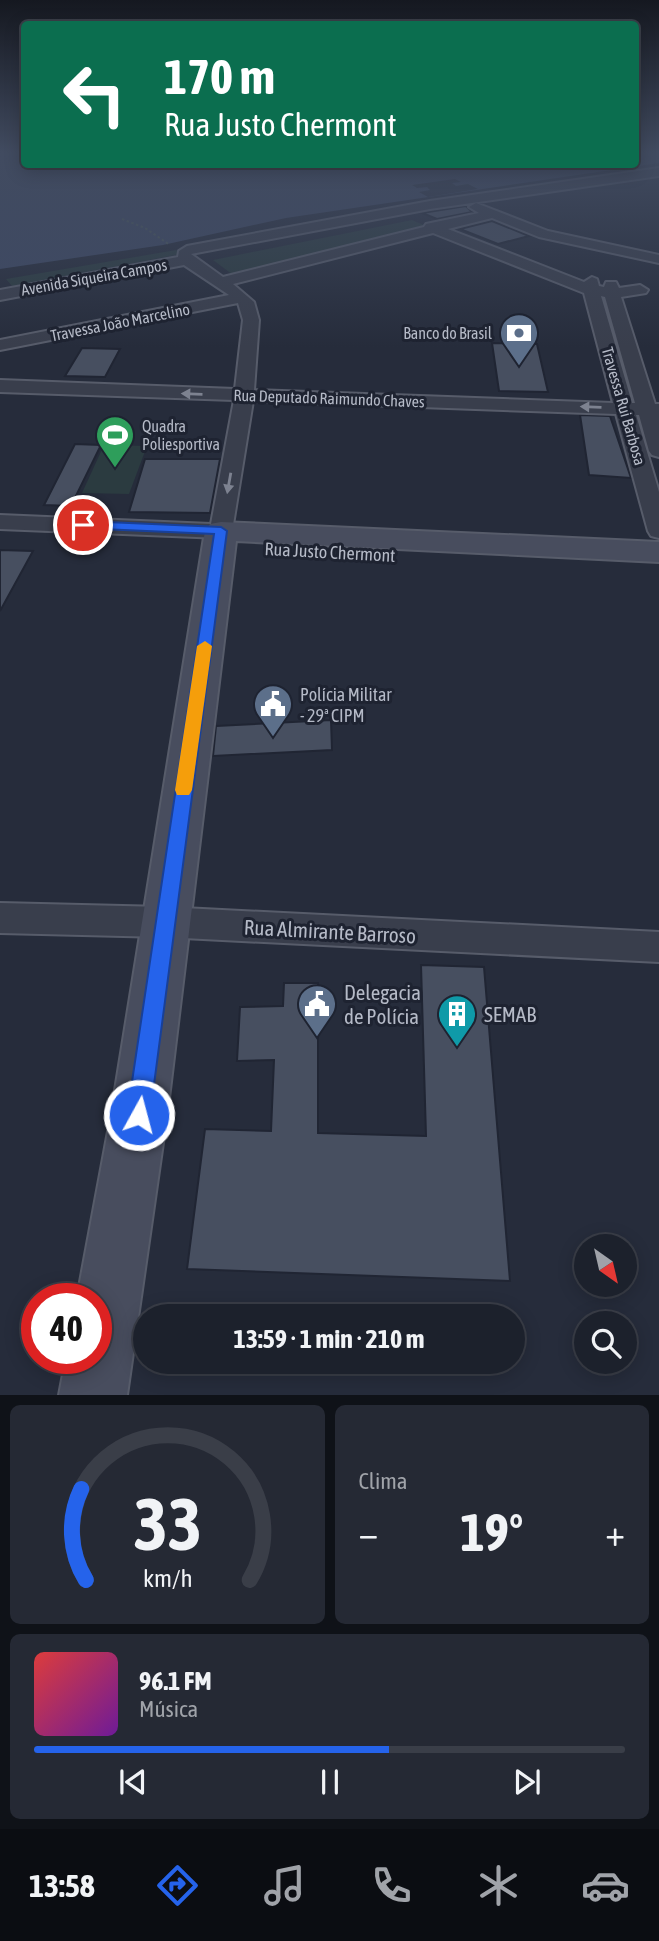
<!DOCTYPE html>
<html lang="pt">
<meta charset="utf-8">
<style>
:root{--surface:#1c212c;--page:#252934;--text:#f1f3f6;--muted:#a0a3a9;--line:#3a3e48;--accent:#2563eb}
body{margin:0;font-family:"Asap Condensed",sans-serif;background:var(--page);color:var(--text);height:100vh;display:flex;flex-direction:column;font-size:26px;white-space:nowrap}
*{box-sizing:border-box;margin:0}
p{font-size:23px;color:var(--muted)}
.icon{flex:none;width:38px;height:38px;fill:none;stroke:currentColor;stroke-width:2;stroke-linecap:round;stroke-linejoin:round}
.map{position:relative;height:1395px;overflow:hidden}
.details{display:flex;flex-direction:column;gap:10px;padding:10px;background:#0f1218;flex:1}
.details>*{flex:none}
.guide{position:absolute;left:21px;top:21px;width:618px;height:147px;border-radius:7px;box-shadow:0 4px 18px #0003,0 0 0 2px var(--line);background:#0b6e4f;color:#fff;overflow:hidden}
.needle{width:46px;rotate:146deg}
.fabs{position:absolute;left:574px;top:1234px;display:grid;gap:14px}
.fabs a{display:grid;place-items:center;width:63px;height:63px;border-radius:50%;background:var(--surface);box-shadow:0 4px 18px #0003,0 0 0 2px var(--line);font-size:35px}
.speed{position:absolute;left:21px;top:1283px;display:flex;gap:14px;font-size:35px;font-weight:700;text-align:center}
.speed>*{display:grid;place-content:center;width:91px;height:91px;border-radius:50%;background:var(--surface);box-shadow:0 4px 18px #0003,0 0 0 2px var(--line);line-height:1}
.speed .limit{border:10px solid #d22;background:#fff;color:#111}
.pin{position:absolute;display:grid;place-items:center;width:60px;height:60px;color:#fff;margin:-30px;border:4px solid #fff;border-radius:50%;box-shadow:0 2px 7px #0007}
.me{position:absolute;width:77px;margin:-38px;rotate:7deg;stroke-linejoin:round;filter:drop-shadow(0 0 5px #0008)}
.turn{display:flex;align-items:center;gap:24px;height:147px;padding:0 28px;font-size:32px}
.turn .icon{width:91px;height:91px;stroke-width:2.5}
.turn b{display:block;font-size:49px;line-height:60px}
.big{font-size:52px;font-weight:700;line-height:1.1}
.details .card{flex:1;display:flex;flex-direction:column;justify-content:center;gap:10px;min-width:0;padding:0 24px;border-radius:10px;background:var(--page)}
.details .dial{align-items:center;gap:0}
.dial svg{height:182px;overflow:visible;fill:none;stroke:var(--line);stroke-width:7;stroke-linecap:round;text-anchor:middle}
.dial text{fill:var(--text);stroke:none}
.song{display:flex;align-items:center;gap:21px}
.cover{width:84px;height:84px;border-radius:10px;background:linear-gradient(135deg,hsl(0 70% 55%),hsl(280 70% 35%))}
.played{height:7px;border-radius:4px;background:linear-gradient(90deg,var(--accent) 60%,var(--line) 60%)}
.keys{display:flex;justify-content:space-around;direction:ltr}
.heat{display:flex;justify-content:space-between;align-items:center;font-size:38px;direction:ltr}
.details .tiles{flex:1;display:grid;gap:10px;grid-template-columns:1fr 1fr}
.card:last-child{grid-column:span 2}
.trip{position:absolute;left:133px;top:1304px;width:392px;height:70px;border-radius:35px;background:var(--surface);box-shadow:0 4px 18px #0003,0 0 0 2px var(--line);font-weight:700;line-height:70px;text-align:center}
.tab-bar{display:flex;height:112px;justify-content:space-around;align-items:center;background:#0b0d12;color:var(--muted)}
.tab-bar .icon{width:49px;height:49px}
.tab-bar .selected{color:var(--accent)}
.tab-bar b{font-size:32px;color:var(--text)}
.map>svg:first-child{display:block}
</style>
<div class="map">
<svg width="659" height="1395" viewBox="0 0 659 1395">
<rect width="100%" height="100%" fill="#262c3b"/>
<g fill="#2b3b40">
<polygon points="412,220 426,226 242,275 233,275 213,260"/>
<polygon points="176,250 181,254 12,286 6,279"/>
<polygon points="104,445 147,446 129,494 82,493"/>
</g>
<polygon fill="#3d4863" points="0,152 24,152 24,164 635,164 635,152 659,152 659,163 286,218 163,245 0,269"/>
<polygon fill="#262c3b" points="455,179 461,182 452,183 456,186 468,184 478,189 428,197 419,192 430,190 427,187 417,188 412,185"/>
<g fill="#474f60" stroke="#202533" stroke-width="2">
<polygon points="466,206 472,212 437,219 422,213"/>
<polygon points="492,221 529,236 498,244 460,229"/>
<polygon points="492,343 537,344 548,392 499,391"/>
<polygon points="82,348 120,349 105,377 65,376"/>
<polygon points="580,415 610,416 631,478 589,475"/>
<polygon points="75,444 101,445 71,506 44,505"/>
<polygon points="145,459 220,459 210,513 129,512"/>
<polygon points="0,550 33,551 0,611"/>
<polygon points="331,720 332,750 213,756 216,726"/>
<polygon points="421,965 484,967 510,1281 187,1269 205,1129 271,1131 274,1060 237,1061 240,1007 283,1006 284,983 318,983 318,1133 426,1136"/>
</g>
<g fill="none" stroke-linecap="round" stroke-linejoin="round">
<defs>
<g id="street">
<path d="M 659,168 L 659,176 L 430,209 L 191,254 L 223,277 L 424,227 L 426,224 L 479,213 L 469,207 L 476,203 L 548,231 L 659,255 L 659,263 L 539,237 L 492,218 L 448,229 L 584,282 L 592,277 L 597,279 L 599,286 L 604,287 L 606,282 L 616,282 L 619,288 L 640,285 L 648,290 L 646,293 L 621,297 L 655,404 L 659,404 L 659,457 L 652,455 L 649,451 L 639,415 L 636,415 L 659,492 L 659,538 L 651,536 L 648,531 L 616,414 L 253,401 L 232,531 L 229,536 L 221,538 L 0,529 L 0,515 L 211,524 L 234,400 L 0,392 L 0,380 L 235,389 L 243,320 L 238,303 L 0,350 L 0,340 L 229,295 L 184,265 L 0,300 L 0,290 L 178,257 L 179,251 L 187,246 L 430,201 ZM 433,233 L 584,293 L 613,403 L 254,390 L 259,320 L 254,302 L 233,284 ZM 601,296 L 605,297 L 635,403 L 632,403 Z"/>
<polygon points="0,903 164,907 659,932 659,962 164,937 0,933"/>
</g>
<polygon id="secondary" points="221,522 659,542 659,562 236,541 167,1115 127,1395 59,1395 66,1358 96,1358 96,1298 77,1298 111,1115 205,531 210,524"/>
</defs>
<use href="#street" stroke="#575c6a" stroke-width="4"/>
<use href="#secondary" stroke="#575c6a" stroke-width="4"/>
<polyline stroke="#4a585e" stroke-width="2" stroke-dasharray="2.5 2.5" stroke-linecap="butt" points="122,219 145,228 170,245"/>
<use href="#street" fill="#393e4c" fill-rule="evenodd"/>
<use href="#secondary" fill="#484d5e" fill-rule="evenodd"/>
</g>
<defs><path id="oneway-solid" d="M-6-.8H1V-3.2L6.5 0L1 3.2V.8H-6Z" transform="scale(1.75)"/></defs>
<g fill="#7d8290">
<use href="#oneway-solid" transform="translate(192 394) rotate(-178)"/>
<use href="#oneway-solid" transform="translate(591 407) rotate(-178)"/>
<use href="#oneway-solid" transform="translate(229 483) rotate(100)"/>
</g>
<linearGradient id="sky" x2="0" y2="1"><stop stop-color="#151820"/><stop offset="0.44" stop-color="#414b60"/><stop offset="1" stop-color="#414b60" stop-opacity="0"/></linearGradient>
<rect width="659" height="347" fill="url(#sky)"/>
<polygon fill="#2563eb" stroke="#184099" stroke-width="2" points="83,521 221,527 227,531 150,1115 147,1123 139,1127 130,1123 127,1115 214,534 78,528 76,525"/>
<polygon fill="#f59e0b" points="205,641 212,646 192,790 189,795 177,795 175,790 197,646"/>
<defs>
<symbol id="bank-pin" viewBox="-11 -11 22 30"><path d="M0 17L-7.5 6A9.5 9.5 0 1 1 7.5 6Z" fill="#5c6f8a" stroke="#1e2331"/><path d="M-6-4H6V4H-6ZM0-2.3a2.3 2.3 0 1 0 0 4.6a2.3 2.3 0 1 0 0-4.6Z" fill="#fff"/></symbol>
<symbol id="stadium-pin" viewBox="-11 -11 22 30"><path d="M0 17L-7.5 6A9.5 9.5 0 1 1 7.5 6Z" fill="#2e9e5b" stroke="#1e2331"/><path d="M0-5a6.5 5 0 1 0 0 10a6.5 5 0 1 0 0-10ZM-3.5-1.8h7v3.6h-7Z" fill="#fff"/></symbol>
<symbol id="civic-pin" viewBox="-11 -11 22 30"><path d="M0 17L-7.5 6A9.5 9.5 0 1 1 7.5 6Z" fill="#5c6f8a" stroke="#1e2331"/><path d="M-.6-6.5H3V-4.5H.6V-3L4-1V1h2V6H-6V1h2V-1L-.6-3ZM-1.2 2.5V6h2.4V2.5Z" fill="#fff"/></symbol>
<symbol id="building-pin" viewBox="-11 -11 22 30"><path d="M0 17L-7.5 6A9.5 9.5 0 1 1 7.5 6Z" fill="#0f9aa8" stroke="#1e2331"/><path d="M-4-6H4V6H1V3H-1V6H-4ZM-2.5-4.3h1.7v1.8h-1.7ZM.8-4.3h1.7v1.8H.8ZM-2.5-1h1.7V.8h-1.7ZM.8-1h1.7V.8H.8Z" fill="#fff"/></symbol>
</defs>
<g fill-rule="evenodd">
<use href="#bank-pin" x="497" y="311" width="44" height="60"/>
<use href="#stadium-pin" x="93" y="413" width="44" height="60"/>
<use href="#civic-pin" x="251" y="682" width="44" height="60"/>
<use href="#civic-pin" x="295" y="982" width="44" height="60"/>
<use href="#building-pin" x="435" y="992" width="44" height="60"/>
</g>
<g text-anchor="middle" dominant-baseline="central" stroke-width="6" stroke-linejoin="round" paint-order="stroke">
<g font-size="16" fill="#b5bac7" stroke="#1e2331">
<text transform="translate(94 277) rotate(-10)">Avenida Siqueira Campos</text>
<text transform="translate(120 322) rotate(-11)">Travessa João Marcelino</text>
<text transform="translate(329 398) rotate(2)">Rua Deputado Raimundo Chaves</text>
<text transform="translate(624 406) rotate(74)">Travessa Rui Barbosa</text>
</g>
<g font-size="16" fill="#b5bac7" stroke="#1e2331" text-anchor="end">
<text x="492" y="333">Banco do Brasil</text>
<text x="142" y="426" text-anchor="start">Quadra<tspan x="142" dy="18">Poliesportiva</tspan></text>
</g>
<g font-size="18" fill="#b5bac7" stroke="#1e2331">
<text transform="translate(330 552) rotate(3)">Rua Justo Chermont</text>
</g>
<g font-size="18" fill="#b5bac7" stroke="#1e2331" text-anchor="start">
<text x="300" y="694">Polícia Militar<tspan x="300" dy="21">- 29ª CIPM</tspan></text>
</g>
<g font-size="21" fill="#b5bac7" stroke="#1e2331">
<text transform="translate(330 931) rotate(3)">Rua Almirante Barroso</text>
</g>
<g font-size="21" fill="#b5bac7" stroke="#1e2331" text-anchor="start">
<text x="344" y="992">Delegacia<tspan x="344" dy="24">de Polícia</tspan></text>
<text x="484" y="1014">SEMAB</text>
</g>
</g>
</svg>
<div class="fabs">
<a><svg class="needle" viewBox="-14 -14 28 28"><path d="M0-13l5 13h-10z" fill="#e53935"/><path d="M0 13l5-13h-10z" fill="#a0a3a9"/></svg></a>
<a><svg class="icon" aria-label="search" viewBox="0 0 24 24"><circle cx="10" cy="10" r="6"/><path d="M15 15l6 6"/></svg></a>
</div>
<div class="speed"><div class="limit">40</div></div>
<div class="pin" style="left:83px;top:525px;background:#d93025"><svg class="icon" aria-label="arrive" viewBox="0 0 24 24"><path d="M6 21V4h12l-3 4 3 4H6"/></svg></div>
<svg class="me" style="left:139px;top:1115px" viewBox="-20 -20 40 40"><circle r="17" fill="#2563eb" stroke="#fff" stroke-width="3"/><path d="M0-11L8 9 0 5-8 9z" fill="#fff"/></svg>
<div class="trip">13:59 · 1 min · 210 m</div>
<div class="guide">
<div class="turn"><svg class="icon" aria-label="left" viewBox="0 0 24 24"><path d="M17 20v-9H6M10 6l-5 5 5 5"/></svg><div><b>170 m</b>Rua Justo Chermont</div></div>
</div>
</div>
<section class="details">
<div class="tiles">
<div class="card dial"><svg viewBox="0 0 100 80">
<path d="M14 69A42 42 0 1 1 86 69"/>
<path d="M14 69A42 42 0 0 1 12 29" stroke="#2563eb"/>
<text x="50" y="56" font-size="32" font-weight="700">33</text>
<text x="50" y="72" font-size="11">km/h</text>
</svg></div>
<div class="card"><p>Clima</p>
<div class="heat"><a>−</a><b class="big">19°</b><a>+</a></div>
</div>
<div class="card">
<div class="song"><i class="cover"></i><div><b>96.1 FM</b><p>Música</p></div></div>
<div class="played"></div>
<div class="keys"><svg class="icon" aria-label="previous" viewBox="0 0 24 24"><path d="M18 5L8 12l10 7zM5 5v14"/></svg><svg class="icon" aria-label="pause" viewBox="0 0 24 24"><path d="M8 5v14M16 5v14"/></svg><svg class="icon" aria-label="next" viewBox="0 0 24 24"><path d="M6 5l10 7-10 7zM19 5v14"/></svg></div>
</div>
</div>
</section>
<nav class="tab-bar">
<b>13:58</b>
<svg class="icon selected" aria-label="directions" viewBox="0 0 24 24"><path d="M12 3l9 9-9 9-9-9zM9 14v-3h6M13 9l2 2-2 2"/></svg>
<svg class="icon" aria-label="music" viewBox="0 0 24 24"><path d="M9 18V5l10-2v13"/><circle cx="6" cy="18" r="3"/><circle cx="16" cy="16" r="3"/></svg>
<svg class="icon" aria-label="phone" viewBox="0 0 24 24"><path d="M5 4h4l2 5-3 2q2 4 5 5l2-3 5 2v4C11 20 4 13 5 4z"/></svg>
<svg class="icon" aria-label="climate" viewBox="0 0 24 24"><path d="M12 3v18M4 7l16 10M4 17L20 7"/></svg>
<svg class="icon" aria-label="car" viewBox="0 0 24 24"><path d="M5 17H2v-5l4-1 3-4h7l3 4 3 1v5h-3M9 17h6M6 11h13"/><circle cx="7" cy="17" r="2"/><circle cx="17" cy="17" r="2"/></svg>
</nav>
